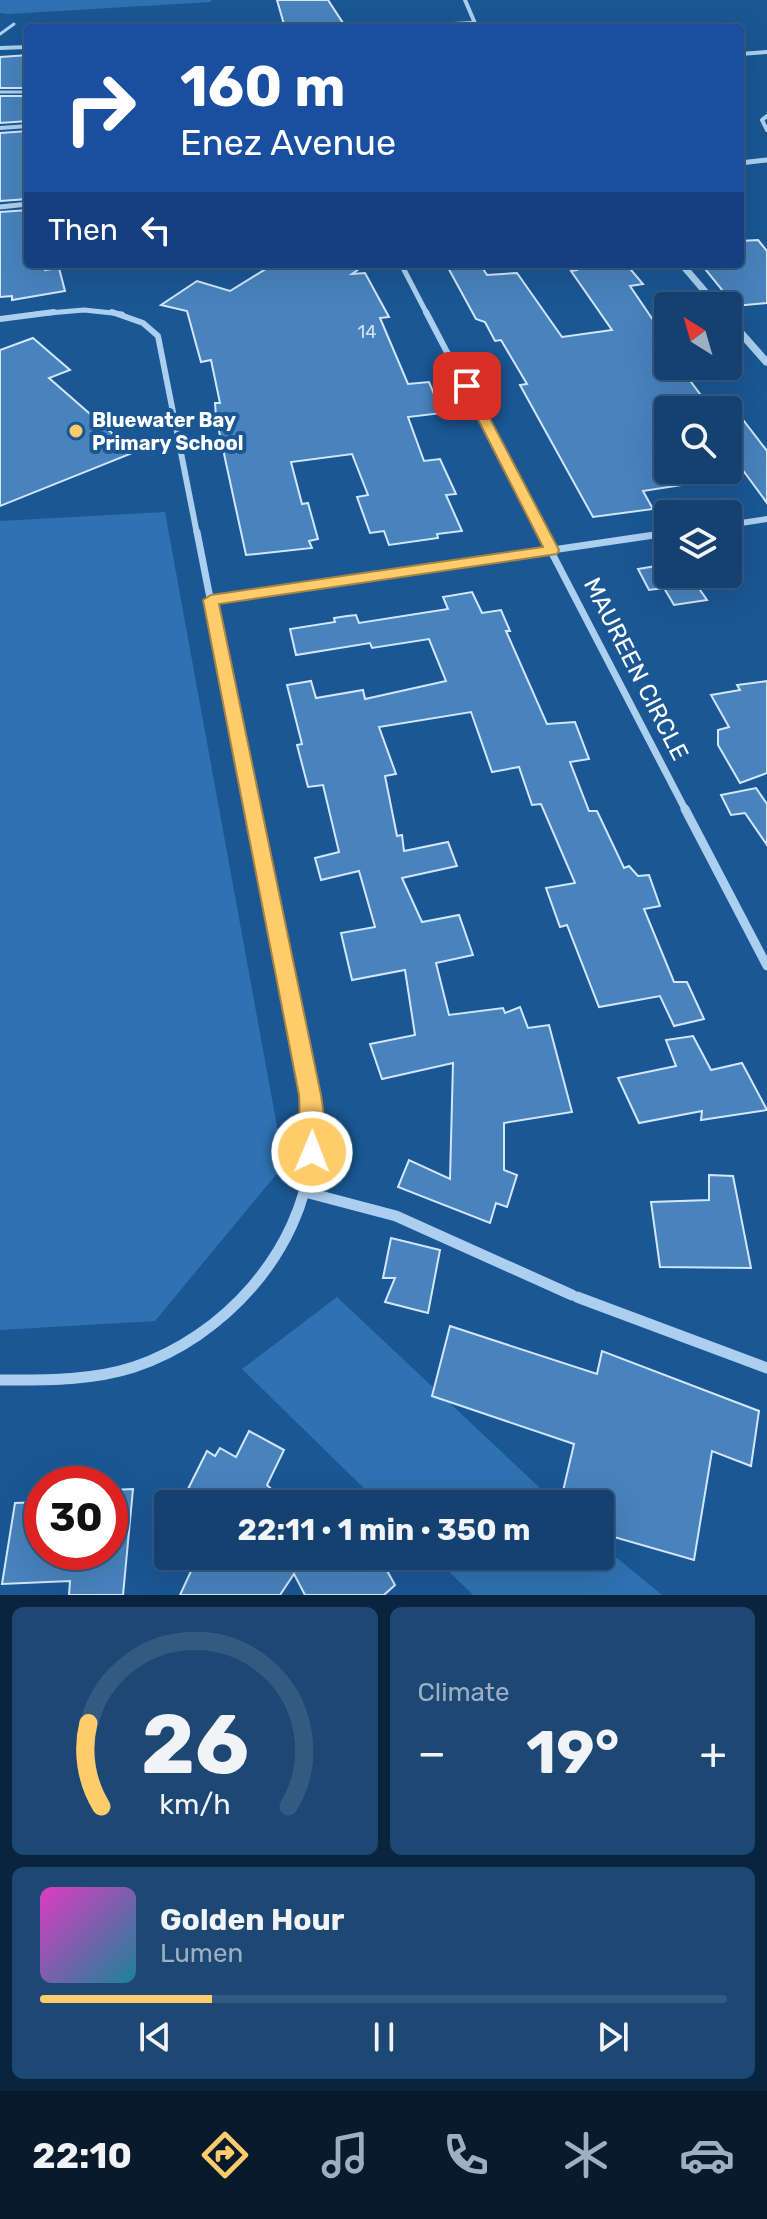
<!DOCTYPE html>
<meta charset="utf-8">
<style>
:root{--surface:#14416f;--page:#1d4874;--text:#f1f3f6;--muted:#9dafc3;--line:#335a82;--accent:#ffcb6b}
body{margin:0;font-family:Rubik,sans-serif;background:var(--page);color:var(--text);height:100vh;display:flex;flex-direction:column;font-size:30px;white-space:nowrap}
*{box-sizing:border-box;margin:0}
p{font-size:26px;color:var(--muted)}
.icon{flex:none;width:44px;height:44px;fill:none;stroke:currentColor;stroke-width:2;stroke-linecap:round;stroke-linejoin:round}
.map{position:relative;height:1595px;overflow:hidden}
.panel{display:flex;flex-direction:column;gap:12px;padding:12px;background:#0b243d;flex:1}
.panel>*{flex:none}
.banner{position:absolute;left:24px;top:24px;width:720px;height:244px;border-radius:8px;box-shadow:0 8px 32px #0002,0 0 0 2px var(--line);background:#1a4fa0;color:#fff;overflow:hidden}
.needle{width:52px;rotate:323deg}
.buttons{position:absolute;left:654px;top:292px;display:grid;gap:16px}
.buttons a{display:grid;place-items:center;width:88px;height:88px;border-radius:8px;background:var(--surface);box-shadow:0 8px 32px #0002,0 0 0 2px var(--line);font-size:40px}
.speed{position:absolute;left:24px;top:1466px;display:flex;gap:16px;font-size:40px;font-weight:700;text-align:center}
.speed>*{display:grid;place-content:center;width:104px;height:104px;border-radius:50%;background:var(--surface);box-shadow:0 8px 32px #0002,0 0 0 2px var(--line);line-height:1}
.speed .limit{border:12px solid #d22;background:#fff;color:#111}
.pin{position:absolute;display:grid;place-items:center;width:68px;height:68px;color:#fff;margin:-34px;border-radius:16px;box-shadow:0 4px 12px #0006}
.me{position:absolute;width:88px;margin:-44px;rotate:1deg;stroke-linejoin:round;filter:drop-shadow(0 0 6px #0008)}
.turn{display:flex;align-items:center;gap:28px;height:168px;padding:0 24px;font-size:36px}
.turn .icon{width:104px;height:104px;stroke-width:2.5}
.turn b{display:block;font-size:56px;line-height:68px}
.then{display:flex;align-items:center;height:76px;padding:0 24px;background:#0003;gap:16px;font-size:30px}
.big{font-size:60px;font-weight:700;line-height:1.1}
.panel .card{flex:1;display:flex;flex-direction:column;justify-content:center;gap:12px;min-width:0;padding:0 28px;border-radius:12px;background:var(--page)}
.panel .dial{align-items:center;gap:0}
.dial svg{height:208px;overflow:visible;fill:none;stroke:var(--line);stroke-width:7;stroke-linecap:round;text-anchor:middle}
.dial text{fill:var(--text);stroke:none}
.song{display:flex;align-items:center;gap:24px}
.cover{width:96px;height:96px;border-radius:12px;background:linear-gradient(135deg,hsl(310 70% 55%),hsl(190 70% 35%))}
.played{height:8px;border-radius:4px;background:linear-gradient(90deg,var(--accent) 25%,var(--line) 25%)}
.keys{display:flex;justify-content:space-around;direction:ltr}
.heat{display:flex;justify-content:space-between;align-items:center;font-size:44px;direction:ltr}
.panel .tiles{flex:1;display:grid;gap:12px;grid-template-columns:1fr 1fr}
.card:last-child{grid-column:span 2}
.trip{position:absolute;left:154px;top:1490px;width:460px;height:80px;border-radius:8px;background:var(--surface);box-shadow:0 8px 32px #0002,0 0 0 2px var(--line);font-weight:700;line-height:80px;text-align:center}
.tab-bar{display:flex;height:128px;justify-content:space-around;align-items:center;background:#081a2c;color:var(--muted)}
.tab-bar .icon{width:56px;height:56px}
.tab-bar .active{color:var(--accent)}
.tab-bar b{font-size:36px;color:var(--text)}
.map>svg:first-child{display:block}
</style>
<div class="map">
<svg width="767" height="1595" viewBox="0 0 767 1595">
<rect width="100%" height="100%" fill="#1a5794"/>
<g fill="#2e72b2">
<polygon points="0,0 211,0 211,2 8,14 0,13"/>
<polygon points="165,512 284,1165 155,1321 0,1330 0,521"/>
<polygon points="337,1297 557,1504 380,1504 242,1369"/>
<polygon points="600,1544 662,1595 473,1595 433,1556 600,1556"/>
</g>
<g fill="#4883bd" stroke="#d3e7fb" stroke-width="2">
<polygon points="277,0 328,0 343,23 285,28"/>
<polygon points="28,55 28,88 0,88 0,57"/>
<polygon points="0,96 28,96 28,121 0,123"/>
<polygon points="28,131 28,199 0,201 0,133"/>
<polygon points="28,210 28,264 45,264 45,270 59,268 65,291 12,300 12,296 0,297 0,212"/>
<polygon points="758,240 767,251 767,303 735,306 701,264 740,264 740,241"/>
<polygon points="274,264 366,264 352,274 365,273 389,317 380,318 408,384 429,382 442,413 408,417 424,461 440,459 456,494 446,495 462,531 437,534 438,538 389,545 384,531 370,533 357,497 368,495 352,454 291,462 302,504 308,503 318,539 309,541 312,548 246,555 216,417 215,403 220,403 211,360 201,362 187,311 161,305 197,281 230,291"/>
<polygon points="446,264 480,264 487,275 517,273 562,337 612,330 571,271 577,270 573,264 626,264 643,284 630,286 668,342 668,366 679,366 712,410 668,410 668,470 679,470 688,484 643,491 653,509 593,517 520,385 527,384 501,340 495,341 485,322 476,319"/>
<polygon points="33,338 70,370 49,378 129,448 125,449 130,454 0,506 0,350"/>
<polygon points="744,421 767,451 767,503 728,450 728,423"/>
<polygon points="668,564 668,574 689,574 707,600 674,605 664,588 649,590 638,569"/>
<polygon points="472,592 482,613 501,610 510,631 506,631 547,724 575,722 589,759 570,762 589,811 597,811 624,868 629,866 638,876 649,875 660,906 644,909 674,982 687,982 704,1019 674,1026 660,996 599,1007 567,925 560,927 546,888 575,883 541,804 532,805 519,767 492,772 471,712 379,727 396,774 385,776 397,836 402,835 404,851 448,842 457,866 402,878 422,922 459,915 473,955 436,963 449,1015 503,1008 505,1013 520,1007 528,1028 549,1025 572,1112 504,1123 504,1170 517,1175 507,1207 496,1203 490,1223 398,1187 409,1160 450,1179 453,1063 382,1079 370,1044 415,1035 405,970 352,980 341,933 375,927 359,871 321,880 315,858 339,852 323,785 308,787 297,745 302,744 287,685 311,681 316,698 363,690 365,699 446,681 429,639 372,648 370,643 296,655 290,629 335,622 334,618 347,616 356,615 359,623 448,609 443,597"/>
<polygon points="767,681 767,773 740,783 718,745 718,730 729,727 711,695 740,690 737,685"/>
<polygon points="756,788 767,804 767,845 745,813 731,815 721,795"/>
<polygon points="693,1036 711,1070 742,1063 767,1110 701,1120 702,1111 639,1123 618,1078 676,1066 666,1040"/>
<polygon points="709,1175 733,1176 751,1268 660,1267 651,1202 709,1200"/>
<polygon points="391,1238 440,1250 428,1313 385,1302 395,1278 383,1278"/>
<polygon points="450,1326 597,1374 602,1351 759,1411 751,1466 712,1451 694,1560 600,1533 600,1504 560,1504 574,1444 432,1396"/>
<polygon points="249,1431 284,1450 267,1485 287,1504 195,1504 184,1497 207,1451 215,1456 220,1448 236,1457"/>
<polygon points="133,1489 123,1595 69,1595 70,1581 2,1584 15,1503 42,1502 42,1552 110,1552 110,1490"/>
<polygon points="198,1556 351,1556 360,1571 379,1556 395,1585 384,1595 305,1595 294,1574 280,1595 180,1595"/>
</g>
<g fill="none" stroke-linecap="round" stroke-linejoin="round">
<g stroke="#accfef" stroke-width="3">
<polyline points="0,34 14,24"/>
<polyline points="0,92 28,92"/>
</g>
<g stroke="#accfef" stroke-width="4">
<polyline points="465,0 477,28"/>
<polyline points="377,28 472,23"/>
<polyline points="0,48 28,47"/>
<polyline points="767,116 762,120 767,130"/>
<polyline points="0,128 28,126"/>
</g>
<g stroke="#accfef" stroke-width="5">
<polyline points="740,163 767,160"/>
<polyline points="0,207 28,204"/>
<polyline points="401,264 427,314"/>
<polyline points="37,314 84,310 122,314"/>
</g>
<g stroke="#accfef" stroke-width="6">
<polyline points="112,312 143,323 158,336 197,534"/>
<polyline points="426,312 542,534"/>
<polyline points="0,319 54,312"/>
<polyline points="728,525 767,519"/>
<polyline points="660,534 668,533"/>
</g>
<g stroke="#accfef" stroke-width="7">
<polyline points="197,532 252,811"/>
<polyline points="541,532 686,811"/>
<polyline points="211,600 668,533"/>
</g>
<g stroke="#accfef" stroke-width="9">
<polyline points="252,809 313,1118 311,1158"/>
<polyline points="685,809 767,966"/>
</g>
<g stroke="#accfef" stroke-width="11">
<polyline points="305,1192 396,1216 572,1295"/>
<polyline points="577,1297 767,1368"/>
<path d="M 0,1380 C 44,1380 91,1381 134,1367 C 224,1337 301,1252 311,1156"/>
</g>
<g fill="#accfef" fill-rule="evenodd">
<polygon points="767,50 767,54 740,56 740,52"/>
<polygon points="677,264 686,264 722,306 713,306"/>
<polygon points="728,315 731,316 767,357 767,366 764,365 728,324"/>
</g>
</g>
<path fill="#ffcb6b" stroke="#a68446" stroke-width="2" d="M 467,382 L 473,386 L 559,550 L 557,554 L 219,604 L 321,1095 C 324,1115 328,1140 320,1160 L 312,1163 L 303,1160 C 296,1142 301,1115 299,1095 L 203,600 L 211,595 L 543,547 L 461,386 Z"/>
<circle fill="#ffcb6b" stroke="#1a5794" stroke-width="3" cx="76" cy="431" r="8"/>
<g text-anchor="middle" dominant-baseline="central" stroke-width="8" stroke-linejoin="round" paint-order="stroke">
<g font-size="18" fill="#d1e0ee">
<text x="367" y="332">14</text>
</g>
<g font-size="20" font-weight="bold" fill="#fff" stroke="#1a5794" text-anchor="start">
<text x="92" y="420">Bluewater Bay<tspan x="92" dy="23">Primary School</tspan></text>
</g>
<g font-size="24" fill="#fff" stroke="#1a5794">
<text transform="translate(636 669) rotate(63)">MAUREEN CIRCLE</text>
</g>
</g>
</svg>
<div class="buttons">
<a><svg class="needle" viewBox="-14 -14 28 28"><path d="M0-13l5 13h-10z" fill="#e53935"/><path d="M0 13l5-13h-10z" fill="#9dafc3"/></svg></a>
<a><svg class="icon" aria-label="search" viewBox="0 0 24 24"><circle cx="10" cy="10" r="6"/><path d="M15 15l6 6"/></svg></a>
<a><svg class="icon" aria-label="layers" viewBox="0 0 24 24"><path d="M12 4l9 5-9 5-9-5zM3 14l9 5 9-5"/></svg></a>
</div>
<div class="speed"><div class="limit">30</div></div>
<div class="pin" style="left:467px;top:386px;background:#d93025"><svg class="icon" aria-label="arrive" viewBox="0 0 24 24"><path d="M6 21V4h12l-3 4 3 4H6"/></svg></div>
<svg class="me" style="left:312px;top:1152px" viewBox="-20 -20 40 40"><circle r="17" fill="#ffcb6b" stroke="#fff" stroke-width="3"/><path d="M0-11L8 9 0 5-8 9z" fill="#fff"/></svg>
<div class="trip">22:11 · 1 min · 350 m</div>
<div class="banner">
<div class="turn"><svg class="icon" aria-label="right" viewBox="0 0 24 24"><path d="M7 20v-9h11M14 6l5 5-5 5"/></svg><div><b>160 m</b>Enez Avenue</div></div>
<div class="then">Then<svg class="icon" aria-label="left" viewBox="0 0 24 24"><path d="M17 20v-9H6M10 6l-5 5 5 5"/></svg></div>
</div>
</div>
<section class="panel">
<div class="tiles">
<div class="card dial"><svg viewBox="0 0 100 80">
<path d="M14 69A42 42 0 1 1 86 69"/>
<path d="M14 69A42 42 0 0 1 9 37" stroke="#ffcb6b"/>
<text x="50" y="56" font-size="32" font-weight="700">26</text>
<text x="50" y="72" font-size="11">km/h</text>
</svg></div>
<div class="card"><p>Climate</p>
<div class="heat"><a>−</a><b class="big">19°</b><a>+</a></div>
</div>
<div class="card">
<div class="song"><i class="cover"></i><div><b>Golden Hour</b><p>Lumen</p></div></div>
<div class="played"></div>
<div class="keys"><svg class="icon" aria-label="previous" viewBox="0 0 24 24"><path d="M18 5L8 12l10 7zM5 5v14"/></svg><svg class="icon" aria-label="pause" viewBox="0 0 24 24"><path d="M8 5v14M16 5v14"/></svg><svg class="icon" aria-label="next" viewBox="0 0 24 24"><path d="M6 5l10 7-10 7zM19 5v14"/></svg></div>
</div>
</div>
</section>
<nav class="tab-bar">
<b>22:10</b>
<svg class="icon active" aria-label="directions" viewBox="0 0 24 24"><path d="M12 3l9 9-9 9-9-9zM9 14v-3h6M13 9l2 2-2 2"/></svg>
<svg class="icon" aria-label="music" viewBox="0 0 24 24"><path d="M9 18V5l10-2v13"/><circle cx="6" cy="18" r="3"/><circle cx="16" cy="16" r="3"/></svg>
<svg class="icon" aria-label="phone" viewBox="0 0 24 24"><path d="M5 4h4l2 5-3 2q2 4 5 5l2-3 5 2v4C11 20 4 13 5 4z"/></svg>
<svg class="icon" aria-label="climate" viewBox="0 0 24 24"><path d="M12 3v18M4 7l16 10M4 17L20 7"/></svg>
<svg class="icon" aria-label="car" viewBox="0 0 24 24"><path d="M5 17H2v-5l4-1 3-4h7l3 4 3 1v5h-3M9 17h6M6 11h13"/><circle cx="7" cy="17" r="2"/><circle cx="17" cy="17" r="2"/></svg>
</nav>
